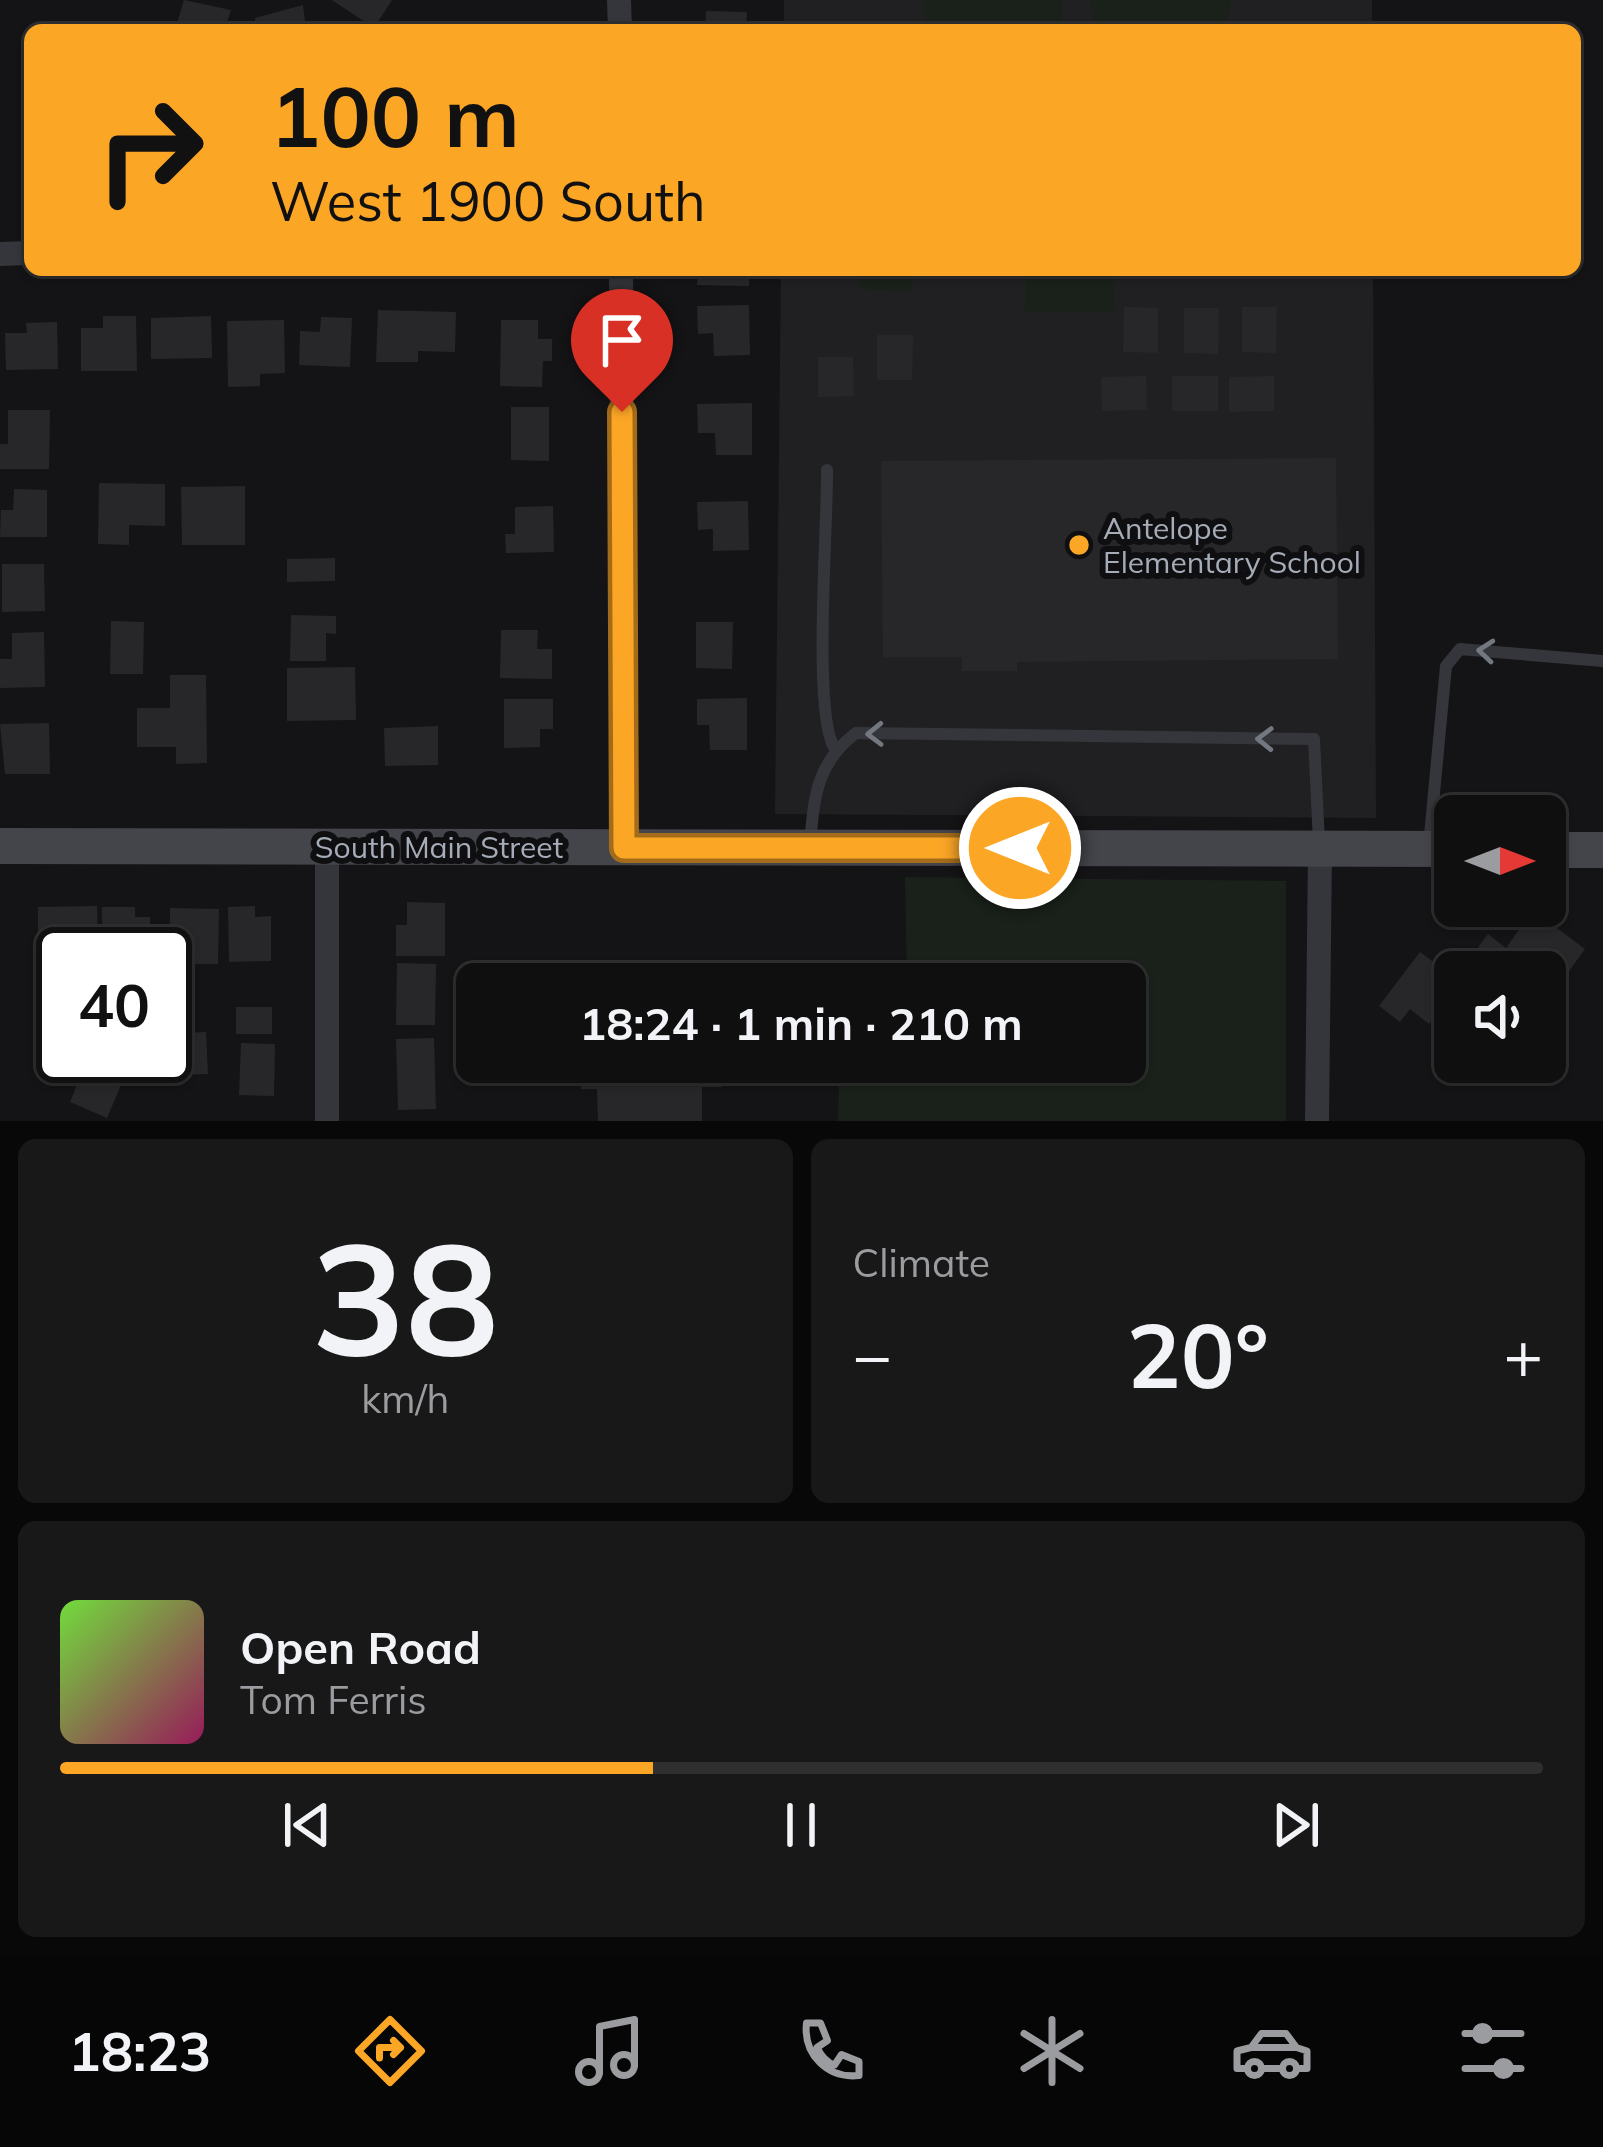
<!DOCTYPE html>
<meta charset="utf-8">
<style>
:root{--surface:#0f0f10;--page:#181819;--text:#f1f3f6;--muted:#9b9c9f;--line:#2f2f30;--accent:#fca626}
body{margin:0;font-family:Mulish,sans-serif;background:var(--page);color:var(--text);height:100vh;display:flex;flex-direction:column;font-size:45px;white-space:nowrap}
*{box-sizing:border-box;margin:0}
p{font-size:39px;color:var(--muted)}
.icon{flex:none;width:66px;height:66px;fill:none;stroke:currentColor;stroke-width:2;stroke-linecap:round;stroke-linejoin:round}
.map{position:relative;height:1121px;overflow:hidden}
.details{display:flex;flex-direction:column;gap:18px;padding:18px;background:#080809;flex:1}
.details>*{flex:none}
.hud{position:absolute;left:24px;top:24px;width:1557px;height:252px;border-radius:18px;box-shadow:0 3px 9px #0004,0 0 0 3px var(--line);background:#fca626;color:#111;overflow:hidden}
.needle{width:78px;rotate:90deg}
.fabs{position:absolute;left:1434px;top:795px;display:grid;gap:24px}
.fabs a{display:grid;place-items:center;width:132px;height:132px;border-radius:18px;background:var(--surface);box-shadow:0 3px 9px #0004,0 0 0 3px var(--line);font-size:60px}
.speed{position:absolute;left:36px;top:927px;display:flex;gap:24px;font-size:60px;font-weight:700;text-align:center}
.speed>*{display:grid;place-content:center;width:156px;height:156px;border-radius:50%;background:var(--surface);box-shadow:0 3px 9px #0004,0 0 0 3px var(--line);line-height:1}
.speed .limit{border:6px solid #111;border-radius:18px;background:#fff;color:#111}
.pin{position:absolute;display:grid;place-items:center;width:102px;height:102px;color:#fff;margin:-123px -51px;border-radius:50% 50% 50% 0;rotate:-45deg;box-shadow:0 0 12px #0007}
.pin .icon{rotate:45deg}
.me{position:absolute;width:132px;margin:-66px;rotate:270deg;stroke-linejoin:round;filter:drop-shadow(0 0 9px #0008)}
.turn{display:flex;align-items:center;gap:42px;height:252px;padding:0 48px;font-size:54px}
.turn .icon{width:156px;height:156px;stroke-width:2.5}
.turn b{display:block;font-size:84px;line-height:102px}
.big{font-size:90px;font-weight:700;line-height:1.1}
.details .widget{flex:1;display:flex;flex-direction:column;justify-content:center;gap:18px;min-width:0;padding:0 42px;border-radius:18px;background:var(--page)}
.details .dial{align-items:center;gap:0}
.dial b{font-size:156px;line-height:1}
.song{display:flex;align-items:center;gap:36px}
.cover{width:144px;height:144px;border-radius:18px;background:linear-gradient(135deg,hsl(100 70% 55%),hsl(330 70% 35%))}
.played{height:12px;border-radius:6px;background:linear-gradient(90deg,var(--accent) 40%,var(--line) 40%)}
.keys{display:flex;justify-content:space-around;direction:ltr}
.heat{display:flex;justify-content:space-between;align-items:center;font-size:66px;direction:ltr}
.details .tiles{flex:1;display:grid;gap:18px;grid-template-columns:1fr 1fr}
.widget:last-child{grid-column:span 2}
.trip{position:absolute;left:456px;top:963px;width:690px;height:120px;border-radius:18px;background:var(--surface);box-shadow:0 3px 9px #0004,0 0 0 3px var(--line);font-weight:700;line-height:120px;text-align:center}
.dock{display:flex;height:192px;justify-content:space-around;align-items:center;background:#060606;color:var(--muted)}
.dock .icon{width:84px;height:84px}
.dock .selected{color:var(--accent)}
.dock b{font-size:54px;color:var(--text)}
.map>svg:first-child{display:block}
</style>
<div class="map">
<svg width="1603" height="1121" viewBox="0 0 1603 1121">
<rect width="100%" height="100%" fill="#141416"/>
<g fill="#202023">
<rect x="784" y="0" width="588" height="30"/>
<polygon points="781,270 1373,270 1376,818 775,814"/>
</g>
<g fill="#1a211a">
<polygon points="923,0 1062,0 1062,26 1058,30 928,30"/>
<polygon points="1090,0 1230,0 1231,1 1226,30 1093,30"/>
<polygon points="860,270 913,270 912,291 860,289"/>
<polygon points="1026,270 1115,270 1115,311 1025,311"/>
<polygon points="905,877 1286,881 1286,1121 838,1121 839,1083 908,1083 908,1062 1125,1062 1125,984 907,984"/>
</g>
<g fill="#27272a">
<polygon points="184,0 231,10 225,30 175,30"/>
<polygon points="332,0 392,0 374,28"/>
<polygon points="303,5 306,30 256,30 255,18"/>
<polygon points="706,11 747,12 746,30 705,30"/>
<polygon points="63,24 113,26 113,30 62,30"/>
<polygon points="698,270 749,270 749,286 697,285"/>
<polygon points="749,305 750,355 714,356 713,333 698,334 697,306"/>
<polygon points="1124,307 1158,308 1158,353 1123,352"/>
<polygon points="1242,307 1277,307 1276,353 1242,352"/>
<polygon points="1184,308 1219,308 1218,354 1184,353"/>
<polygon points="378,310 456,312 455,352 418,351 418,362 376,362"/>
<polygon points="103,316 136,316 137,371 81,371 81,328 103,328"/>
<polygon points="211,316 212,358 151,359 151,318"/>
<polygon points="321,317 352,318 350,367 299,365 300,331 320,332"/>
<polygon points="284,320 285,373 260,374 260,386 228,387 227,321"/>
<polygon points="501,320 538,320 538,339 552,339 552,361 543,361 542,387 500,386"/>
<polygon points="57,322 58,369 6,370 5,333 27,333 26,323"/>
<polygon points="877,335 913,335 912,380 877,380"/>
<polygon points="818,357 853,357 854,396 818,397"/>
<polygon points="1146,376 1147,410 1102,411 1101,377"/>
<rect x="1172" y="376" width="46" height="35"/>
<polygon points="1274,376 1274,411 1229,412 1229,377"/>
<polygon points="752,403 752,455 716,455 715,433 698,433 697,404"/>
<polygon points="511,407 549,407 549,461 511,460"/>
<polygon points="8,410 50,410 49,469 0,469 0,444 8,444"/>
<polygon points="1336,458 1338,659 1017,662 1017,671 962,671 962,657 883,657 881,461"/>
<polygon points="99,483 165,484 165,526 129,525 129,545 98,544"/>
<polygon points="245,486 245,545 182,545 181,487"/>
<polygon points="14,489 47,490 47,537 0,537 1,510 13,510"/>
<polygon points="748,501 749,550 713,551 713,529 698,530 697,502"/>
<polygon points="553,506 554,552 506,553 505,534 515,534 515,507"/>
<polygon points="335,558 335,581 287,582 287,559"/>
<polygon points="2,564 44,564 45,611 2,612"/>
<polygon points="291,615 336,616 336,634 326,633 326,661 290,661"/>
<polygon points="111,621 144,622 143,674 110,674"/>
<polygon points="696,622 733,622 732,669 696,668"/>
<polygon points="501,630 538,630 537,649 552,649 552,679 500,678"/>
<polygon points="44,632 45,687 0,688 0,659 12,659 12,633"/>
<polygon points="355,667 356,720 287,721 287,668"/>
<polygon points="170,675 206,675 207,763 176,764 176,747 137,747 137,708 170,708"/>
<polygon points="747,698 747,750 710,750 709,725 697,725 697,699"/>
<polygon points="504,699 553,699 553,729 540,729 540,747 504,748"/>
<polygon points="49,723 50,774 5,774 0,724"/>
<polygon points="438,726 438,765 385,766 384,728"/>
<polygon points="407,902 445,903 445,956 396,956 396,925 407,925"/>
<polygon points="97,906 98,943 38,944 38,907"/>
<polygon points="255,906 255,917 271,916 271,961 229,962 228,907"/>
<polygon points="102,907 135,907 135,917 150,917 150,954 102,954"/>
<polygon points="170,908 219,909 218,964 185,964 185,939 170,939"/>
<polygon points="1533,910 1585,949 1556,989 1568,998 1559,1011 1545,1001 1545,972 1483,972 1493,959 1478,947 1488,934 1506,948"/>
<polygon points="1420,952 1443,969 1433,982 1451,995 1429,1024 1410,1009 1400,1022 1379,1006"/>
<polygon points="397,963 436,964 435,1025 396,1025"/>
<polygon points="702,978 702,984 595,984 595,980"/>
<rect x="236" y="1007" width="36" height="27"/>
<polygon points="206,1032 208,1074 151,1076 151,1056 165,1056 165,1034"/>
<polygon points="434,1038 436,1109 398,1110 396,1039"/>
<polygon points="241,1043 275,1044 274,1096 239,1095"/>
<polygon points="89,1056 131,1061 107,1118 70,1102"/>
<polygon points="581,1062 722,1062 722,1087 702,1087 702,1121 598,1121 597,1089 581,1089"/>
</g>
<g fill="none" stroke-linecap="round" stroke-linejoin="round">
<g stroke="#35363b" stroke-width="12">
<path d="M 827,470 C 828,522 812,716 835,749"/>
<path d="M 810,844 C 814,798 816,763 856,733 L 1314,739 L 1319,842"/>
<polyline points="1429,846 1446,666 1460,649 1603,661"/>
</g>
<g stroke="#35363b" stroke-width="24">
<polyline points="619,0 620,30"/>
<polyline points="0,254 30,253"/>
<polyline points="621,270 624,847"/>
<polyline points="327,846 327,1121"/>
<polyline points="1317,1121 1320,849"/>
</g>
<g stroke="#43454b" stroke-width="36">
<polyline points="0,846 1455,849"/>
<polyline points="1545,850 1603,850"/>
</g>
</g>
<defs><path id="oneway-chevron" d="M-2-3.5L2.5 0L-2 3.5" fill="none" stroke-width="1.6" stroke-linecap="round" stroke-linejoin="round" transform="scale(3)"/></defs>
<g stroke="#73777f">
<use href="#oneway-chevron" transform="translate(1486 651) rotate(-175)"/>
<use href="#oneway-chevron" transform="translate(875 734) rotate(179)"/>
<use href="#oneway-chevron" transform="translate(1265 739) rotate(-179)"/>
</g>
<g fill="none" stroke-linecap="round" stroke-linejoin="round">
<defs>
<polyline id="route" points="622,412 624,848 1020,848"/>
</defs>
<use href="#route" stroke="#a46c19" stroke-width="30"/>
<use href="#route" stroke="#fca626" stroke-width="21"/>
</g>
<circle fill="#fca626" stroke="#0f0f11" stroke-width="4.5" cx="1079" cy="545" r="12"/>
<g text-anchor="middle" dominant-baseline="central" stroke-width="12" stroke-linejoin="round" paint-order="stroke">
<g font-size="30" fill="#a5acb7" stroke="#0f0f11" text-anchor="start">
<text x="1103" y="528">Antelope<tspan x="1103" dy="34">Elementary School</tspan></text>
</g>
<g font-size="30" fill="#a5acb7" stroke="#0f0f11">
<text x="439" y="847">South Main Street</text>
</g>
</g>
</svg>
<div class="fabs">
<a><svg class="needle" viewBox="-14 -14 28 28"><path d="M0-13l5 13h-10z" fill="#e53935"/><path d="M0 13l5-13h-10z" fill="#9b9c9f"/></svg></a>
<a><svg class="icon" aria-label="sound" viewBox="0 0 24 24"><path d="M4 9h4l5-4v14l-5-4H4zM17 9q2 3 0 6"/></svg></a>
</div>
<div class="speed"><div class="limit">40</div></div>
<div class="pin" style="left:622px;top:412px;background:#d93025"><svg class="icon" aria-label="arrive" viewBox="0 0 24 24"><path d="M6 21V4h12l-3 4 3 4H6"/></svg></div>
<svg class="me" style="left:1020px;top:848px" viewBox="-20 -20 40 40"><circle r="17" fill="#fca626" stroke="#fff" stroke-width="3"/><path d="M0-11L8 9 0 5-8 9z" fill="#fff"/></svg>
<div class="trip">18:24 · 1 min · 210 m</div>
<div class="hud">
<div class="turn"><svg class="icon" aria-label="right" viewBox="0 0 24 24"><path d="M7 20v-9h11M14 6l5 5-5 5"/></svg><div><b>100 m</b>West 1900 South</div></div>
</div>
</div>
<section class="details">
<div class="tiles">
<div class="widget dial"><b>38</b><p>km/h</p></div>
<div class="widget"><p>Climate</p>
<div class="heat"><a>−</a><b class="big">20°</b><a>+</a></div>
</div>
<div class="widget">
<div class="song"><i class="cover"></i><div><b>Open Road</b><p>Tom Ferris</p></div></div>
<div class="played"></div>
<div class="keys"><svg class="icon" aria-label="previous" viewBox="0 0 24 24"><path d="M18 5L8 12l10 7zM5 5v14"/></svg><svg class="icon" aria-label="pause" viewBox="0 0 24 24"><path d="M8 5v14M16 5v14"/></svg><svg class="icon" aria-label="next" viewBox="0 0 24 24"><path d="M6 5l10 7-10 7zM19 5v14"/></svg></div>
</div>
</div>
</section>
<nav class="dock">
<b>18:23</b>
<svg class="icon selected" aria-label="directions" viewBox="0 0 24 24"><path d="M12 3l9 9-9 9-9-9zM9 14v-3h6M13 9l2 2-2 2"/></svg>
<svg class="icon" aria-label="music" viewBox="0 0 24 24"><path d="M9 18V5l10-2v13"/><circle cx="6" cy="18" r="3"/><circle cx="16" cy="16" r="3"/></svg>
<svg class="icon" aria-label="phone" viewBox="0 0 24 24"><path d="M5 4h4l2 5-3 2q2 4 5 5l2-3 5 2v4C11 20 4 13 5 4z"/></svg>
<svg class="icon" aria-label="climate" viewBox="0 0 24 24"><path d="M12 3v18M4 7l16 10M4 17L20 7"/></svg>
<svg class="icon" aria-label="car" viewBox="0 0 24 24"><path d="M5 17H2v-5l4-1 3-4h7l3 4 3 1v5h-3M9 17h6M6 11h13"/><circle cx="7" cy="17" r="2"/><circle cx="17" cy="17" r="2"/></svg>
<svg class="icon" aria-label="filters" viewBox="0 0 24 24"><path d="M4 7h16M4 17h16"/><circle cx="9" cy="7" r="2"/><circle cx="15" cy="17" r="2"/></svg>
</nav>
